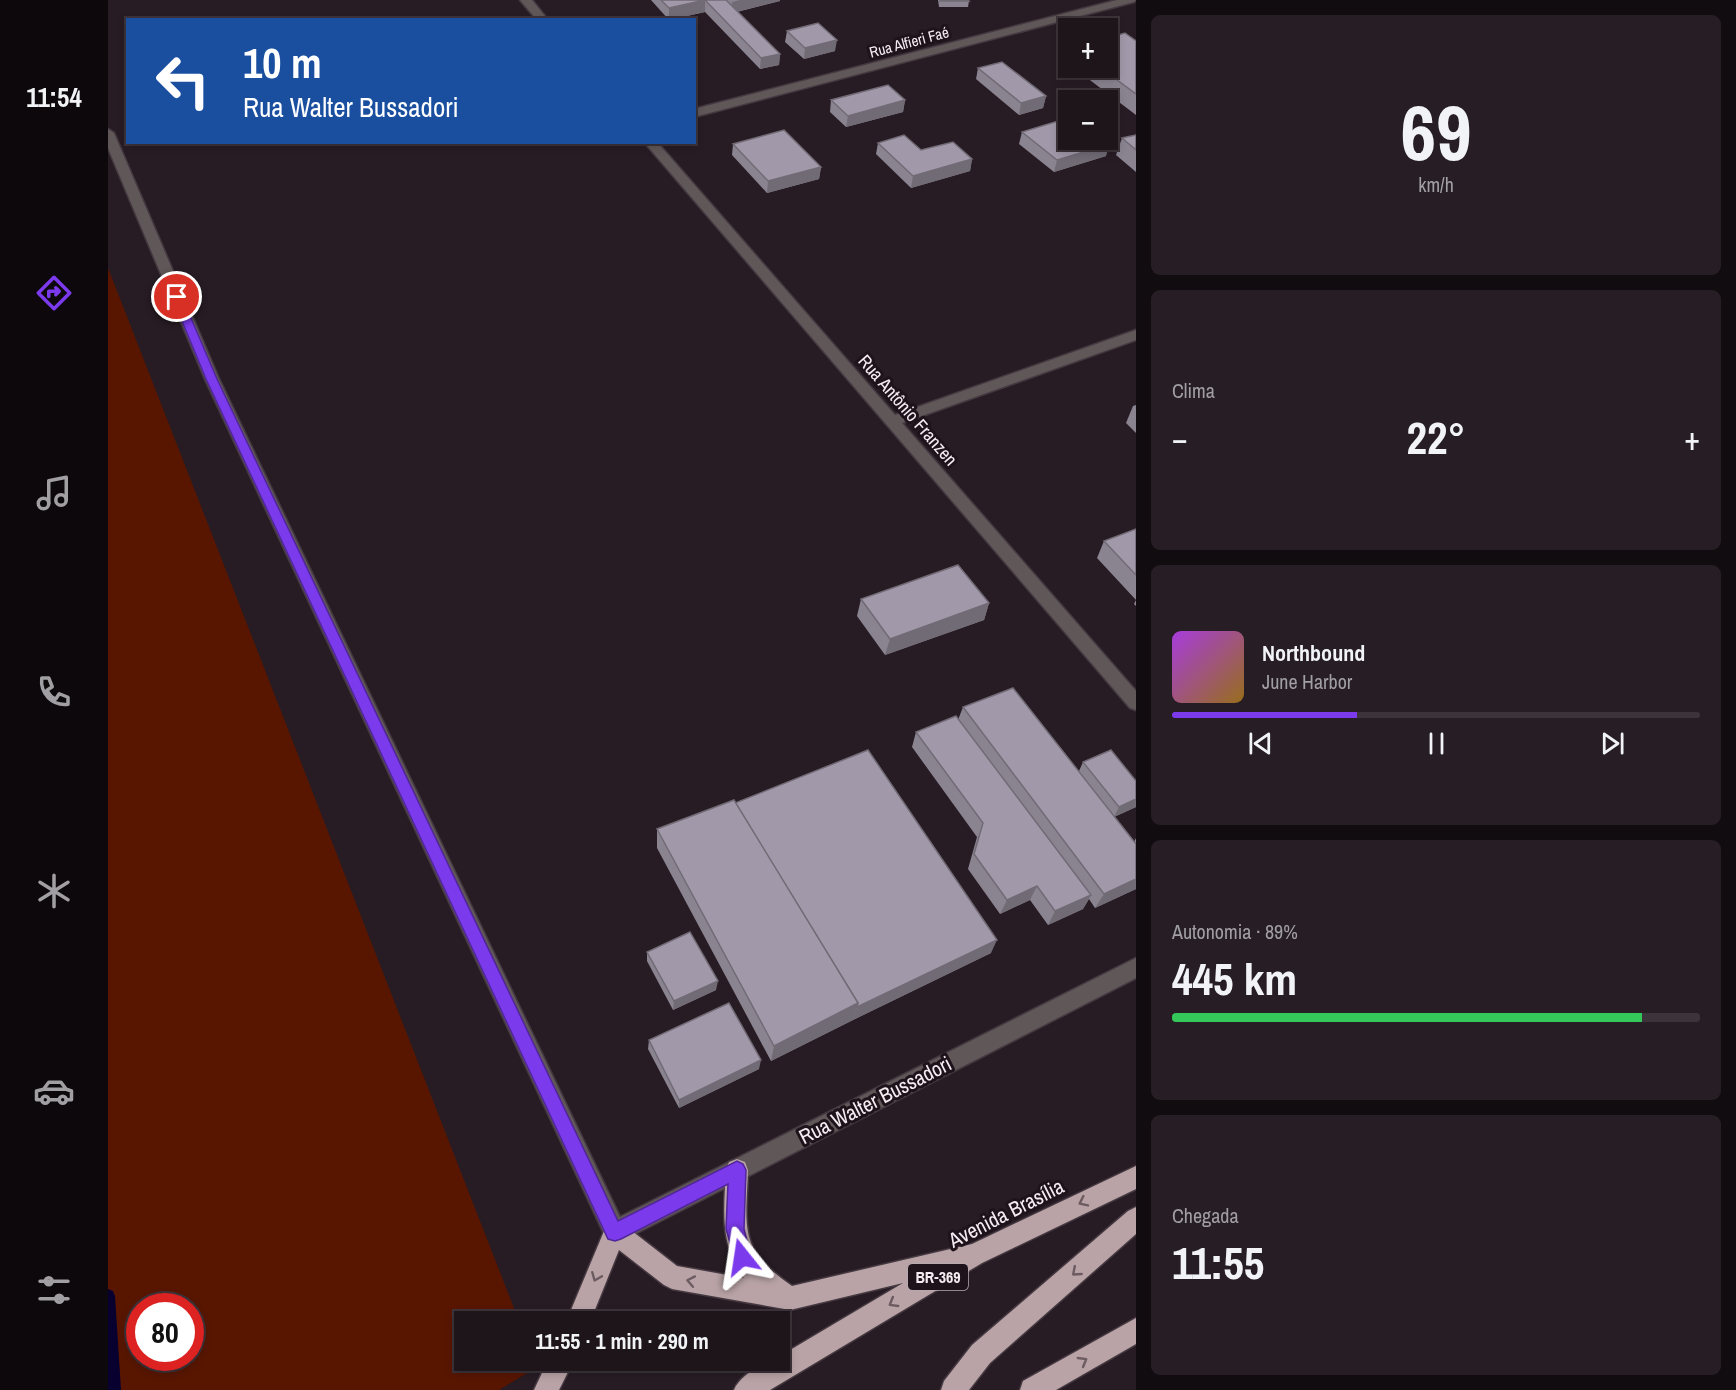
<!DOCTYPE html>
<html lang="pt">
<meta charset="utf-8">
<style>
:root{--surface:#1e151b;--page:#261e24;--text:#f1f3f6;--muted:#a19fa3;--line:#3c343a;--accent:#7c3aed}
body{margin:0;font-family:"Archivo Narrow",sans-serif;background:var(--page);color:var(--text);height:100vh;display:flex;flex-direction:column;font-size:22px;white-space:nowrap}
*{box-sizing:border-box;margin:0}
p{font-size:20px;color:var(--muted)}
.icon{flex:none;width:33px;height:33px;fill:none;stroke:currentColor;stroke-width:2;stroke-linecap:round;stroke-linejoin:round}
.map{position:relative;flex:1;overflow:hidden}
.sheet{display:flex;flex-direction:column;gap:15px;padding:15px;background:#100c0f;width:600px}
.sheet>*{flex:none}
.banner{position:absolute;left:18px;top:18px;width:570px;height:126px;border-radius:0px;box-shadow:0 3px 9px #0003,0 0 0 2px var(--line);background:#1a4fa0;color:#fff;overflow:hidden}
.fabs{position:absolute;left:950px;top:18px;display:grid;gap:12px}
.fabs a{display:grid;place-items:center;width:60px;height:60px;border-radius:0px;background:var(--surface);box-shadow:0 3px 9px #0003,0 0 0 2px var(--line);font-size:30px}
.speed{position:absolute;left:18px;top:1293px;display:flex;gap:12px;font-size:30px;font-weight:700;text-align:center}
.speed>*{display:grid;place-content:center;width:78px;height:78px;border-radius:50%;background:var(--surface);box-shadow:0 3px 9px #0003,0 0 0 2px var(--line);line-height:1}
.speed .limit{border:9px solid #d22;background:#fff;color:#111}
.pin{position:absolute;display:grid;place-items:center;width:51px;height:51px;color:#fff;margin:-26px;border:3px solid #fff;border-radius:50%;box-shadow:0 2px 6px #0007}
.me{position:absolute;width:66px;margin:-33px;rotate:345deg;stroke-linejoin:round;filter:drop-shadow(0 0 4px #0008)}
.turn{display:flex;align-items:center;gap:21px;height:126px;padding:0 18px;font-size:27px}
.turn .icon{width:78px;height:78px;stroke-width:2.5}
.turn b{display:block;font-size:42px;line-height:51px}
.big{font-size:45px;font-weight:700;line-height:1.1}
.sheet .widget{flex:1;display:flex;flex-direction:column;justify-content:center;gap:9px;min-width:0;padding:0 21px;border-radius:9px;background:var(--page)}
.sheet .dial{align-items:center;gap:0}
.dial b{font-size:78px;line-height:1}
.song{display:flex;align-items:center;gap:18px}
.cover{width:72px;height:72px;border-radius:9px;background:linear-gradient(135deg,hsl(280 70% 55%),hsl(40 70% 35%))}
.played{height:6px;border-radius:3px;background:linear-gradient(90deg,var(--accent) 35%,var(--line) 35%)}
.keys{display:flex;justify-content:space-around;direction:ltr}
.heat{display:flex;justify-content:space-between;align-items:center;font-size:33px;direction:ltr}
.charge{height:9px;border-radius:4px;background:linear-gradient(90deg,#34c759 89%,var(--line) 0)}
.trip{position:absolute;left:346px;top:1311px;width:336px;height:60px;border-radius:0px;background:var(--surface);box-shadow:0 3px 9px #0003,0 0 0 2px var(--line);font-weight:700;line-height:60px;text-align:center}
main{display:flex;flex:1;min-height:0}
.dock{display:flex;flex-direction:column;width:108px;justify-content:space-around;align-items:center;background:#0c080b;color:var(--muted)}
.dock .icon{width:42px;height:42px}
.dock .current{color:var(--accent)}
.dock b{font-size:27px;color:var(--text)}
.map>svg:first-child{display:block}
</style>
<main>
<nav class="dock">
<b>11:54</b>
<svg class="icon current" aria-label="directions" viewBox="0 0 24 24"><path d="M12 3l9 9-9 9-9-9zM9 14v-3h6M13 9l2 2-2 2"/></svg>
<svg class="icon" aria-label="music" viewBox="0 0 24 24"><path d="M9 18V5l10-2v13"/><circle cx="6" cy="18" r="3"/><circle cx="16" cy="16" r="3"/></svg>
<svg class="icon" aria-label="phone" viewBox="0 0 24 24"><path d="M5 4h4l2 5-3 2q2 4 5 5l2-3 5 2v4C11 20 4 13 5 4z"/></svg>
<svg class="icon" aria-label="climate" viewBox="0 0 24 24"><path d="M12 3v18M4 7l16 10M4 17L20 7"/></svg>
<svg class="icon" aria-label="car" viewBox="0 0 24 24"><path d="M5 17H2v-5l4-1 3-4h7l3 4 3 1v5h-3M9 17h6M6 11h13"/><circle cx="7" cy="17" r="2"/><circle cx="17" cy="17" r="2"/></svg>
<svg class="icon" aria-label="filters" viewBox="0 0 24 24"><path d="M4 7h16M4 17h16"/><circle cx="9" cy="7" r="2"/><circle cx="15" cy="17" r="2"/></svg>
</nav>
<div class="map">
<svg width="1028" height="1390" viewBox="0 0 1028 1390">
<rect width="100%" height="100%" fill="#281c24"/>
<path fill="#581601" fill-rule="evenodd" d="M 0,268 L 411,1321 L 357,1322 L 357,1360 L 427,1361 L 429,1367 L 391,1390 L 0,1390 ZM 32,1306 L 82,1306 L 82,1358 L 32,1358 Z"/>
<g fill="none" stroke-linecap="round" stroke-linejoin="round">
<polygon fill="#080130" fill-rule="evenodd" points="0,1289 5,1291 7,1296 13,1390 0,1390"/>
<defs>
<g id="minor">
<polygon points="412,0 424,0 440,20 429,20"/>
<polygon points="1009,0 1028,0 1026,2 586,117 586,109"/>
<polygon points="0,129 6,133 111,379 512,1217 1028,958 1028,978 515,1240 507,1244 499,1240 97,379 0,148"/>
<polygon points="536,142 549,142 787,415 1028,330 1028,340 794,423 1028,691 1028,710 1022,708"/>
</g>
<g id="highway">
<path d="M 629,1159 L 637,1162 L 640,1170 C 638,1229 630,1249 684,1286 L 864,1244 L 1028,1166 L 1028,1189 L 874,1263 L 662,1390 L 626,1390 C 631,1376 657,1360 672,1360 L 672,1356 L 795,1283 L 682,1310 L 564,1289 L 556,1285 L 511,1250 L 482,1322 L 458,1322 L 499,1224 L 507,1220 L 515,1224 L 569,1266 L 636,1278 C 611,1246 616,1207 618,1170 L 621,1162 Z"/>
<polygon points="1028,1207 1028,1234 882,1363 861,1390 833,1390 836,1381 864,1345 1020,1211"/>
<polygon points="1028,1318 1028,1344 948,1390 912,1390 915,1381"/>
<polygon points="440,1360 466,1360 451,1390 426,1390"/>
</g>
</defs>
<use href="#minor" stroke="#453941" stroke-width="3"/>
<use href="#highway" stroke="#453941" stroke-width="3"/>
<use href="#minor" fill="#605758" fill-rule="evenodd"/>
<use href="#highway" fill="#b9a3a6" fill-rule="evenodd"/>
</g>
<g fill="#8a8491">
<polygon points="543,0 672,0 672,1 629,12 672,54 671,65 652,69 597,12 561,20"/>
<polygon points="830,0 860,0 861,1 860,7 831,7"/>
<polygon points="679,31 727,51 696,59 677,42"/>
<polygon points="1028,41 1028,115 966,68 999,68"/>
<polygon points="870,68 938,96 935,108 911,115 868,79"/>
<polygon points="723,100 797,100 795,112 738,127 722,112"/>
<polygon points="914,132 998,156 946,172 911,144"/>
<polygon points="1028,135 1028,172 1008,155 1014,138"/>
<polygon points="770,143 864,159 862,171 803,188 768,154"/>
<polygon points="625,144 713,167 711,179 659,193 624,155"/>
<polygon points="1028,405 1028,433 1018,423 1025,406"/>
<polygon points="1028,529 1028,606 1026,604 1028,600 989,558 996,541"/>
<polygon points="753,599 881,603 876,620 777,655 749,616"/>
<polygon points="855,707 971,771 975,762 1028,807 1006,817 1026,842 1028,838 1028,889 987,908 981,899 975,909 940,925 922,900 892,914 860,869 869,837 804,747 808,732 850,720"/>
<polygon points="627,803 883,953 745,1020 663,1061 549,848 549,829"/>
<polygon points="539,952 608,990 565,1010 539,961"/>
<polygon points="541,1040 651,1069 571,1108 540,1049"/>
</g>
<g fill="#716b76">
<polygon points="597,0 597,12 561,20 561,8"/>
<polygon points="632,0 672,0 672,1 623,13 624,2"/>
<polygon points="729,40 727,51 696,59 697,48"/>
<polygon points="672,54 671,65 652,69 653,58"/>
<polygon points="938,96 935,108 911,115 913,103"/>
<polygon points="797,100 795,112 738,127 740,116"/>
<polygon points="1002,144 998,156 946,172 949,160"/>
<polygon points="864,159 862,171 803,188 805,176"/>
<polygon points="713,167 711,179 659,193 660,181"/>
<polygon points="881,603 876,620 777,655 782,639"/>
<polygon points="1028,799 1028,807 1006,817 1011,807"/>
<polygon points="1028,879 1028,889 987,908 996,894"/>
<polygon points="929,886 922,900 892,914 899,900"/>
<polygon points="983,895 975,909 940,925 947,911"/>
<polygon points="889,940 883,953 745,1020 749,1007"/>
<polygon points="610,981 608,990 565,1010 566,1001"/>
<polygon points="750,1003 745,1020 663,1061 666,1046"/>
<polygon points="653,1060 651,1069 571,1108 571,1100"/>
</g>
<g fill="#a199a9" stroke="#716b76" stroke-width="1.5">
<polygon points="553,0 618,0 672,54 653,58 597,0 561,8"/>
<polygon points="832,0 860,0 861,1 832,1"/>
<polygon points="710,23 729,40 697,48 679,31"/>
<polygon points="1017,33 1028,41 1028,94 993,68 999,68 999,38"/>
<polygon points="894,62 938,96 913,103 870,68"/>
<polygon points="780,85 797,100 740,116 723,100"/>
<polygon points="960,118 960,140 996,140 1002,144 949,160 914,132"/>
<polygon points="676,130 713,167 660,181 625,144"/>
<polygon points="796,135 813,150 845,142 864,159 805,176 770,143"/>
<polygon points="1028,135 1028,150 1014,138"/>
<polygon points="1028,529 1028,575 996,541"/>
<polygon points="850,565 881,603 782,639 753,599"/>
<polygon points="905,688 1028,844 1028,879 996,894 855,707"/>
<polygon points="848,716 983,895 947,911 929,886 899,900 866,854 875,823 808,732"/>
<polygon points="760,750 889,940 749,1007 750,1003 627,803"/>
<polygon points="1003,750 1028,781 1028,799 1011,807 975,762"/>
<polygon points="626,800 750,1003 666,1046 549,829"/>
<polygon points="582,932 610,981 566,1001 539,952"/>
<polygon points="621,1003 653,1060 571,1100 541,1040"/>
</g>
<defs><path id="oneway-chevron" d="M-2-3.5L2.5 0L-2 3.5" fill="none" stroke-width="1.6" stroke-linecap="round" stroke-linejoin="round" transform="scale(1.5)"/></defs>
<g stroke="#6c5b60">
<use href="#oneway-chevron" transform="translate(975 1202) rotate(154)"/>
<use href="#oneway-chevron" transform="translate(968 1272) rotate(139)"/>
<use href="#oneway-chevron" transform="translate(488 1277) rotate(112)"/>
<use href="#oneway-chevron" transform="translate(583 1281) rotate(-169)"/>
<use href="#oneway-chevron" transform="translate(785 1303) rotate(149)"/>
<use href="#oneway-chevron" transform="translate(975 1361) rotate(-30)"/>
</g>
<polygon fill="#7c3aed" stroke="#51269a" stroke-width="1.5" points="69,293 74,297 109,379 510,1221 629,1161 635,1164 638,1170 636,1229 643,1257 641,1263 634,1266 628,1263 618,1229 620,1184 513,1239 507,1241 500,1239 98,379 64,297"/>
<g text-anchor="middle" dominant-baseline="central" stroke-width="6" stroke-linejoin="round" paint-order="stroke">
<g font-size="15" fill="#f5ecf2" stroke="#1f131b">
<text transform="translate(801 42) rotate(-15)">Rua Alfieri Faé</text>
</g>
<rect fill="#1f131b" stroke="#b5abb2" stroke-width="1.5" x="800" y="1264" width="60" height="26" rx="4.5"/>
<g font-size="16" font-weight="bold" fill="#f5ecf2">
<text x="830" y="1277">BR-369</text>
</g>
<g font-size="18" fill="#f5ecf2" stroke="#1f131b">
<text transform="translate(800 410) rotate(49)">Rua Antônio Franzen</text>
</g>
<g font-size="21" fill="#f5ecf2" stroke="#1f131b">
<text transform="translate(767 1100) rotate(-27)">Rua Walter Bussadori</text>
<text transform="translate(898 1213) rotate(-27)">Avenida Brasília</text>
</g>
</g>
</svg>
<div class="fabs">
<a>+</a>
<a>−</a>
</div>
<div class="speed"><div class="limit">80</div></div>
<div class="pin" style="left:69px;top:297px;background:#d93025"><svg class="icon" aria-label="arrive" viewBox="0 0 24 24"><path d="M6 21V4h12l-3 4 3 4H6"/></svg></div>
<svg class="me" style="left:634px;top:1257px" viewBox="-20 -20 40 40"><path d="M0-17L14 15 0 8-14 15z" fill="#7c3aed" stroke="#fff" stroke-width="4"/></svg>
<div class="trip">11:55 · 1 min · 290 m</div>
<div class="banner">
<div class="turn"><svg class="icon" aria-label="left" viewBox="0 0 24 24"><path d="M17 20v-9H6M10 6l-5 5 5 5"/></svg><div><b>10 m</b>Rua Walter Bussadori</div></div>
</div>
</div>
<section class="sheet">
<div class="widget dial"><b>69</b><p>km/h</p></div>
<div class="widget"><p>Clima</p>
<div class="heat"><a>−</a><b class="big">22°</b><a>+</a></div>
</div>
<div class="widget">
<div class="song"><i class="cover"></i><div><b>Northbound</b><p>June Harbor</p></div></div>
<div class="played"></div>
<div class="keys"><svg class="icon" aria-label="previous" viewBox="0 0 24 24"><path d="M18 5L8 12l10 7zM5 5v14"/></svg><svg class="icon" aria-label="pause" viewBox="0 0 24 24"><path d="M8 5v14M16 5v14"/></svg><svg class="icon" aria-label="next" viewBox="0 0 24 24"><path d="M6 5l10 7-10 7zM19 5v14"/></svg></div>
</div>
<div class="widget"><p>Autonomia · 89%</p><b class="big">445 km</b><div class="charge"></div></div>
<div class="widget"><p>Chegada</p><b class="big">11:55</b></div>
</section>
</main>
